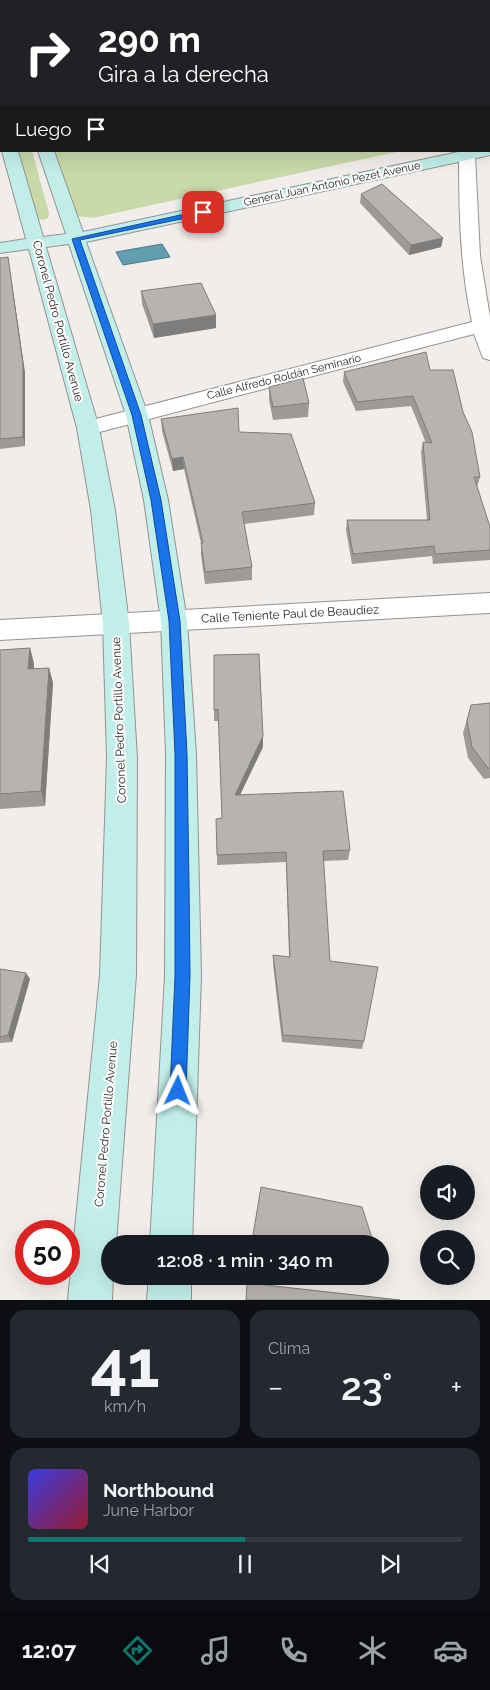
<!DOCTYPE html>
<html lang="es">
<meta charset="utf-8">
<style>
:root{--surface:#171b24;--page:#242831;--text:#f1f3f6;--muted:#9ea1a6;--line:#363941;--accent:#0f766e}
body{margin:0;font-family:Raleway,sans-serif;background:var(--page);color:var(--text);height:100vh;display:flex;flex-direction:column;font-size:19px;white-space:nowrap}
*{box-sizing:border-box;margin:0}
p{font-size:16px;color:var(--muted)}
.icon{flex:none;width:28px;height:28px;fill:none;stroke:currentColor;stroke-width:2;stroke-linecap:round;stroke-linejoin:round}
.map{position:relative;height:1300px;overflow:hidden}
.panel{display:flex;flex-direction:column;gap:10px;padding:10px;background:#0d0f14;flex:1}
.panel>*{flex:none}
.banner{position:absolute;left:0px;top:0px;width:490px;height:152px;box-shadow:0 5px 20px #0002;background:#202124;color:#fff;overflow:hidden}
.tools{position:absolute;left:420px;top:1165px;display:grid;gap:10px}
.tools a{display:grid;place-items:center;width:55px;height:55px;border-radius:50%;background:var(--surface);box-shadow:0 5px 20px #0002;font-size:25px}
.speed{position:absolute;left:15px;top:1220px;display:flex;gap:10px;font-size:25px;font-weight:700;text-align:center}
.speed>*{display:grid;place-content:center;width:65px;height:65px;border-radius:50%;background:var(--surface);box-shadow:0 5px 20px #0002;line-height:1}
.speed .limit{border:8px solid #d22;background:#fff;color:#111}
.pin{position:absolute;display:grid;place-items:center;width:42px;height:42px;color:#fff;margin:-21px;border-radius:10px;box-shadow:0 2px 8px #0006}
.me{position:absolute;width:55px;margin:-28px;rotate:2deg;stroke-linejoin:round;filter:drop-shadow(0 0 4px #0008)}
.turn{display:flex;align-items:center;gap:18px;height:105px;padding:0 15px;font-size:22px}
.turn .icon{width:65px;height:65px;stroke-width:2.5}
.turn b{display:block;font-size:35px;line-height:42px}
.then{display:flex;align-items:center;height:48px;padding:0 15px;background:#0003;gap:10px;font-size:19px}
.big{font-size:38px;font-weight:600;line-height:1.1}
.panel .tile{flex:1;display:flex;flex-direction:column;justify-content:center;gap:8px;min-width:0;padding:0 18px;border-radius:15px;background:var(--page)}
.panel .dial{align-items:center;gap:0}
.dial b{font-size:65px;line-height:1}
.song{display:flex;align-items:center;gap:15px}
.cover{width:60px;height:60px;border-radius:8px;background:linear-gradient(135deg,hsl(240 70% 55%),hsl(350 70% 35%))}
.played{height:5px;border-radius:2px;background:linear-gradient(90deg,var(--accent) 50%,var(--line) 50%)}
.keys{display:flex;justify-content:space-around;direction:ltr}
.heat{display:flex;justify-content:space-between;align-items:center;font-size:28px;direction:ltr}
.panel .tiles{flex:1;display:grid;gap:10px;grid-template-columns:1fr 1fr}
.tile:last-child{grid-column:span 2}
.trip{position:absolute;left:101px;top:1235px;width:288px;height:50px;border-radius:25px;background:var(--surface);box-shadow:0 5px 20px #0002;font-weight:600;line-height:50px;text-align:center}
.dock{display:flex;height:80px;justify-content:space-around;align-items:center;background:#090b0e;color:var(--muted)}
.dock .icon{width:35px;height:35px}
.dock .selected{color:var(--accent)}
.dock b{font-size:22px;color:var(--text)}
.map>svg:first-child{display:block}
</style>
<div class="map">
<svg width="490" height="1300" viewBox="0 0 490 1300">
<rect width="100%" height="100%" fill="#f1edeb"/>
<g fill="#c8d9aa">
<polygon points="7,0 490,0 490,132 489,1"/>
<polygon points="18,151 32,151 49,213 48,218 43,220 37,219 35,214"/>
<polygon points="55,151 401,151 92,218 76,216"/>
</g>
<polygon fill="#619eaf" stroke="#507a86" points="162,244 170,257 123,265 116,252"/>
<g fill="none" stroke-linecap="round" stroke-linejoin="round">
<defs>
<g id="street">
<path d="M 471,151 L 475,155 L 480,256 L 490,317 L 490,360 L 483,358 L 474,334 L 88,435 L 80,433 L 77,428 L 80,423 L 472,322 C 460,267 459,211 459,155 L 461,152 Z"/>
<polygon points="490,593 490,613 0,640 0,620"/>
</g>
<g id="secondary">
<polygon points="0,11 1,12 1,23 0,22"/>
<rect x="0" y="113" width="1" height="12"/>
<polygon points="489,147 490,155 486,156 86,242 148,415 168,500 187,621 196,754 201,976 192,1244 150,1244 165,976 166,754 161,621 144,500 126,415 69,244 46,247 99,428 115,510 129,624 137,758 136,975 116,1244 110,1244 110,1276 113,1276 112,1300 68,1300 100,975 107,758 103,624 91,510 77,428 29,249 0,253 0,243 26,239 2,151 18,151 43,237 66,234 38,151 54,151 83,232 463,151 489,151"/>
<polygon points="149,1276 191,1276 191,1300 147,1300"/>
</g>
</defs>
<use href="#street" stroke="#969290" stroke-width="2"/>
<use href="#secondary" stroke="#969290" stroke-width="2"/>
<use href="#street" fill="#fff" fill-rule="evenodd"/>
<use href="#secondary" fill="#c2eee9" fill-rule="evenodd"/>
</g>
<g fill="#9d9a97">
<polygon points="361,194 443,238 441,247 409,255 360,203"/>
<polygon points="8,257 25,373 25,446 0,449 0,258"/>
<polygon points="141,291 216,315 216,328 154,338 142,304"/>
<polygon points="430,370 463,412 480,477 477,487 490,527 490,560 433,564 432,556 352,564 346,530 347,520 427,520 421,452 423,442 426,443 411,406 356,411 343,382 344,372"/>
<polygon points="269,387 309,403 308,417 273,420 269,400"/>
<polygon points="161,419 239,432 315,503 314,515 244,524 252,567 252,580 205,584 201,555 201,543 184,469 173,471 162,431"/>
<polygon points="30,648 34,664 34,669 49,668 53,683 45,806 0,809 0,650"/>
<polygon points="214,655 263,747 240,795 350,850 348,860 323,861 330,961 364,1041 362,1049 282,1042 273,964 273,955 289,957 286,862 217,865 217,855 222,818 219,721 214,721"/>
<polygon points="490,703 490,778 484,779 468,758 463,733 471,705"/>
<polygon points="0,969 30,979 12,1042 0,1043"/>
<polygon points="253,1235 374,1244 278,1244 253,1238"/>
</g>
<g fill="#7f7d7b">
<polygon points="443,238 441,247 409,255 411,245"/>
<polygon points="8,257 25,373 25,446 23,437"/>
<polygon points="216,315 216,328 154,338 153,324"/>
<polygon points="183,457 184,469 173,471 172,459"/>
<polygon points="30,648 34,664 32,685 28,669"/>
<polygon points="49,668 53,683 45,806 41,791"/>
<polygon points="263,736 263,747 235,805 235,795"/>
<polygon points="26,973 30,979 12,1042 8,1035"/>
</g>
<g fill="#b6b3b0" stroke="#7f7d7b">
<polygon points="382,184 443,238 411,245 361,194"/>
<polygon points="8,257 23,364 23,437 0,439 0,258"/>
<polygon points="201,283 216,315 153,324 141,291"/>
<polygon points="426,352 430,370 453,370 463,412 472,432 480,477 474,477 490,527 490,550 435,554 434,546 353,554 347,520 430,520 423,442 432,443 413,396 357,402 344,372"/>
<polygon points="303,378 309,403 273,407 269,387"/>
<polygon points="238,408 239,432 291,434 315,503 242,512 252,567 205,572 201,543 203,543 183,457 172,459 161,419"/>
<polygon points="30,648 28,669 49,668 41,791 0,794 0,650"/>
<polygon points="259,654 263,736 235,795 343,791 350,850 323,851 330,961 378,967 364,1041 283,1035 273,955 290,957 286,852 217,855 216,819 222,818 218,709 214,710 214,655"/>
<polygon points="490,703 490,768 488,768 472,747 467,721 471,705"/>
<polygon points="0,969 26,973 8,1035 0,1037"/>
<polygon points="261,1187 362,1207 374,1244 292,1244 253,1235"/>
<polygon points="247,1283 400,1300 246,1300"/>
</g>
<polygon fill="#1a73e8" stroke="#114b97" points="203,210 205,211 205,214 80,240 141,415 161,500 180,621 187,754 189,884 190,976 186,1091 183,1096 178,1099 172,1096 170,1091 175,976 175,754 169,621 151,500 132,415 72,239"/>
<g text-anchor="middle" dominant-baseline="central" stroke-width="4" stroke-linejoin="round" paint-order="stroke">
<g font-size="11" fill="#282626" stroke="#fff">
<text transform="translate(332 184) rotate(-12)">General Juan Antonio Pezet Avenue</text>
<text transform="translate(284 377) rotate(-14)">Calle Alfredo Roldán Seminario</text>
</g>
<g font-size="12" fill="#282626" stroke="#fff">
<text transform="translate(58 321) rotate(75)">Coronel Pedro Portillo Avenue</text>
<text transform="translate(290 614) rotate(-3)">Calle Teniente Paul de Beaudiez</text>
<text transform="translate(119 720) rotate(-92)">Coronel Pedro Portillo Avenue</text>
<text transform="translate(106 1124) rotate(-85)">Coronel Pedro Portillo Avenue</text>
</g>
</g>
</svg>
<div class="tools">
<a><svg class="icon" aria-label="sound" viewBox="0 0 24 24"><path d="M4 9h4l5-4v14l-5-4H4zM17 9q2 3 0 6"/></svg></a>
<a><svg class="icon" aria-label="search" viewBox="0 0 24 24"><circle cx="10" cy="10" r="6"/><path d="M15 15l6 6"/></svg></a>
</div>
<div class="speed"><div class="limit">50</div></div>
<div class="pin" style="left:203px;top:212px;background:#d93025"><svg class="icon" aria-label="arrive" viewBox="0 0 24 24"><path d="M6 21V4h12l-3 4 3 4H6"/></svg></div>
<svg class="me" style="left:178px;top:1091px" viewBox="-20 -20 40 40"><path d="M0-17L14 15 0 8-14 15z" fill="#1a73e8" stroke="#fff" stroke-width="4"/></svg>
<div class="trip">12:08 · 1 min · 340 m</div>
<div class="banner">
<div class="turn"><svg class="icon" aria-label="right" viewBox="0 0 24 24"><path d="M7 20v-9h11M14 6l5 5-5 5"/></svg><div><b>290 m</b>Gira a la derecha</div></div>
<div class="then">Luego<svg class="icon" aria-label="arrive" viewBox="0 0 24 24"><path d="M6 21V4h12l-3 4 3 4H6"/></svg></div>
</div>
</div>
<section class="panel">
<div class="tiles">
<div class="tile dial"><b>41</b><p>km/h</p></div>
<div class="tile"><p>Clima</p>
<div class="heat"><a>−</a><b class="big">23°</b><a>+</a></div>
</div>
<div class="tile">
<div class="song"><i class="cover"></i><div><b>Northbound</b><p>June Harbor</p></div></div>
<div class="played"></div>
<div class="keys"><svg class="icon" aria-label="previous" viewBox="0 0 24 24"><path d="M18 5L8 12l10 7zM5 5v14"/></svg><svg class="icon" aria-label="pause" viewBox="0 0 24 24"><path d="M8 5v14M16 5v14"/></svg><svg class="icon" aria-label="next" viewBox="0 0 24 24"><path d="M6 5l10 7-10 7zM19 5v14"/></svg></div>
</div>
</div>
</section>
<nav class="dock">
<b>12:07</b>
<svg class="icon selected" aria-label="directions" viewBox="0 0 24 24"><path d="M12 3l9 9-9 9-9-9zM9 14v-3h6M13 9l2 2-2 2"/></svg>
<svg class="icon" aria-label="music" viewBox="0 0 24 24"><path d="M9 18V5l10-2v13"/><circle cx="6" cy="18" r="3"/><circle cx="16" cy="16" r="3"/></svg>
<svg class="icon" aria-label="phone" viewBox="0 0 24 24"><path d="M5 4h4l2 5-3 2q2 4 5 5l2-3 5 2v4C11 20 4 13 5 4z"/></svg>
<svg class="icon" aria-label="climate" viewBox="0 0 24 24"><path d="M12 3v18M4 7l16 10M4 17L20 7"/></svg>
<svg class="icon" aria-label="car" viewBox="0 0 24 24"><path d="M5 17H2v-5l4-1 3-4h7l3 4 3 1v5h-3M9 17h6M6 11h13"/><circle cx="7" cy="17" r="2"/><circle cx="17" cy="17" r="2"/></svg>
</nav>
